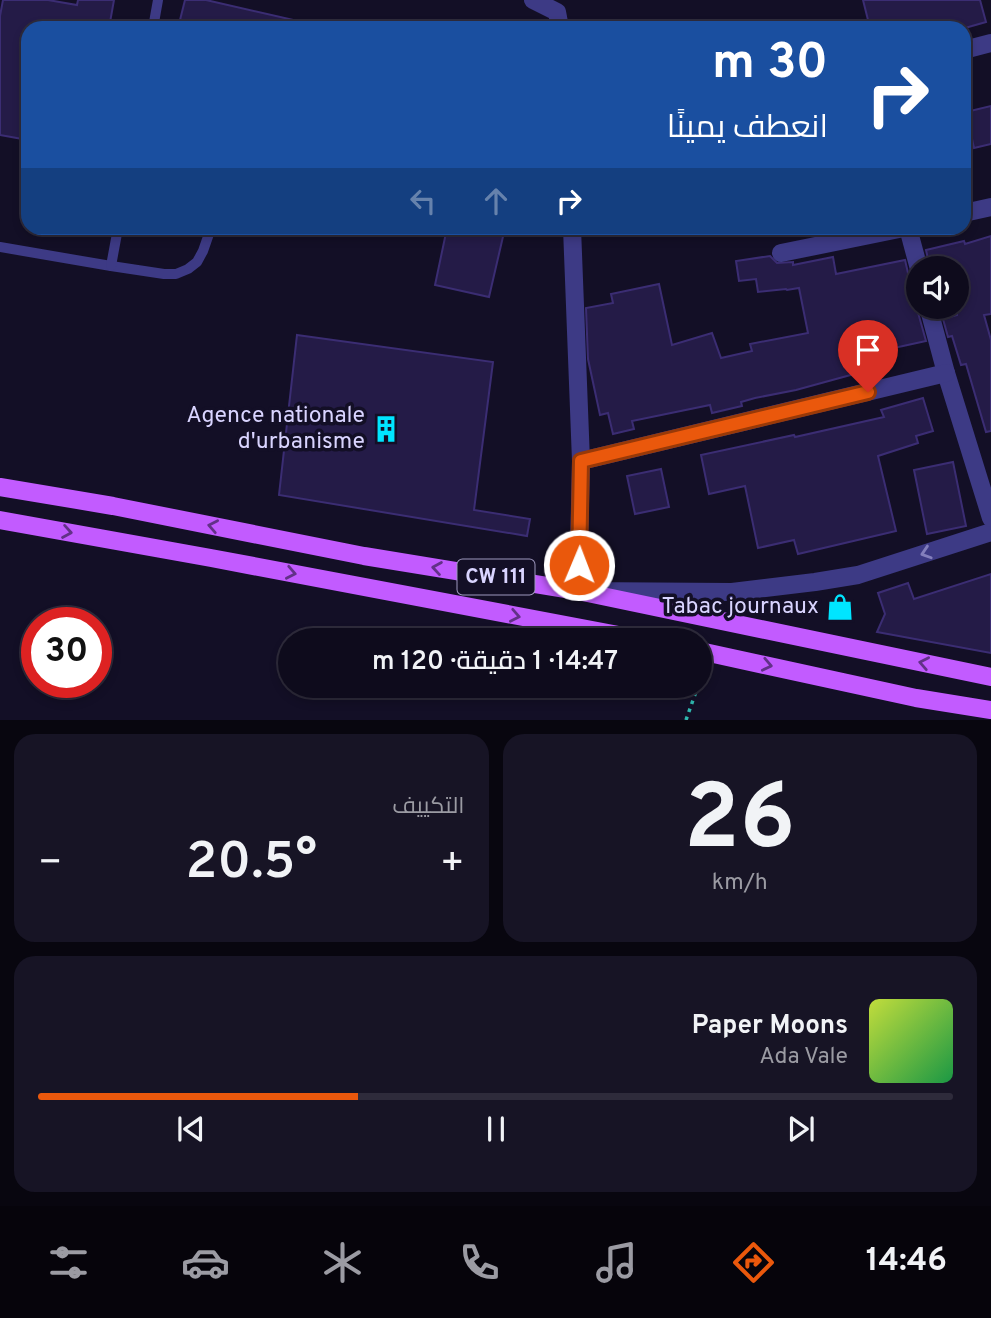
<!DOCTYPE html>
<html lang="ar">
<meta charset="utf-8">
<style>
:root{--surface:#0e0b1c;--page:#171425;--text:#f1f3f6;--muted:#9b9ba3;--line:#2e2b3b;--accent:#ea580c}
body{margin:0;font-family:Overpass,Cairo,sans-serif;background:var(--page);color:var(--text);direction:rtl;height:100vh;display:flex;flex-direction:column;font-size:26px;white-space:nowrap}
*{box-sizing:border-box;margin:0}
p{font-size:23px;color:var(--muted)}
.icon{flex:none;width:38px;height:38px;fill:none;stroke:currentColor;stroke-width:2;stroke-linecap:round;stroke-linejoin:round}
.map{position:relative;height:720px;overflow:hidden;direction:ltr}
.details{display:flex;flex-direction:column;gap:14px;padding:14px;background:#08060f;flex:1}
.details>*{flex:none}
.banner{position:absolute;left:21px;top:21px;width:950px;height:214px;border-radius:21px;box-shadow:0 4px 10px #0003,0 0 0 2px var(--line);direction:rtl;background:#1a4fa0;color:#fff;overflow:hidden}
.controls{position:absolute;left:906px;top:256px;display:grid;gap:14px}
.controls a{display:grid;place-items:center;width:63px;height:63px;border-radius:50%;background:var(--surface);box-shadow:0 4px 10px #0003,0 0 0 2px var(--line);font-size:35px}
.speed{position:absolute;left:21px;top:607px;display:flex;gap:14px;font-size:35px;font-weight:700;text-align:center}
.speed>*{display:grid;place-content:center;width:91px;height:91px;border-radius:50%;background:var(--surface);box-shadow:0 4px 10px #0003,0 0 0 2px var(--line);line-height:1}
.speed .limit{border:10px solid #d22;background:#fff;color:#111}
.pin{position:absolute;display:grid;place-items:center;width:60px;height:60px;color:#fff;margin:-72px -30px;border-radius:50% 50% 50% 0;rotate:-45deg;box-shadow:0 0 7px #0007}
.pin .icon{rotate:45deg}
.me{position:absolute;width:77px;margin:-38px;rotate:1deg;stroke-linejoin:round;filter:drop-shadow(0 0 5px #0008)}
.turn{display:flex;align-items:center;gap:24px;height:147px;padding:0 28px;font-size:32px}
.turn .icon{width:91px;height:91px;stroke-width:2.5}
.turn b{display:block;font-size:49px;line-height:60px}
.lanes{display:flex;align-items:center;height:66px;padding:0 28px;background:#0003;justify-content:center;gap:35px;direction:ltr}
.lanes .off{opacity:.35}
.big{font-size:52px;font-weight:600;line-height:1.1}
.details .widget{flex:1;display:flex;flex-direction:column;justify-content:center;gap:10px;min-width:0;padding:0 24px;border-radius:21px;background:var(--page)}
.details .dial{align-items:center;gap:0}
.dial b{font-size:91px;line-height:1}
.song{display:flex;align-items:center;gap:21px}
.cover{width:84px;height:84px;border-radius:10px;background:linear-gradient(135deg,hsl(70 70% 55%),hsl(140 70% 35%))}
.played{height:7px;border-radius:4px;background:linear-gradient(90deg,var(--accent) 35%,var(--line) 35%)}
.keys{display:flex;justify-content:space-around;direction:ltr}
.heat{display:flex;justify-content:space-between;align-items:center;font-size:38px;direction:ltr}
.details .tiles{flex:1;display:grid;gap:14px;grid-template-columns:1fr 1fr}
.widget:last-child{grid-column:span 2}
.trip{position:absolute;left:278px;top:628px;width:434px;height:70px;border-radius:35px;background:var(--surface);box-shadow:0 4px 10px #0003,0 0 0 2px var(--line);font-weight:600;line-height:70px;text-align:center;direction:rtl}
.tab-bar{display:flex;height:112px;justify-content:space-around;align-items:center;background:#06040b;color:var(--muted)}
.tab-bar .icon{width:49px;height:49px}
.tab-bar .selected{color:var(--accent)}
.tab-bar b{font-size:32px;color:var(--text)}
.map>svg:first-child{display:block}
</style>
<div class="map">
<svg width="991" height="720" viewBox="0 0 991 720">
<rect width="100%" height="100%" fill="#130f26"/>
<g fill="#241b47" stroke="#3b2d73" stroke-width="2">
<polygon points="3,0 48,0 77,5 78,0 114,0 109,28 28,28 28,140 0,135 0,16"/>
<polygon points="185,0 206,0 298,21 298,28 178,28"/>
<polygon points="863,0 980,0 986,22 965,28 870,28"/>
<polygon points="991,106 991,144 974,148 966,112"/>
<polygon points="447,228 505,228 489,297 435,285"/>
<polygon points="991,236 991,314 984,315 991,340 991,431 986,432 966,364 961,365 952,336 948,337 943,319 957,315 957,268 930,268 926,250 964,241 965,244"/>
<polygon points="770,256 777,263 793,262 793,265 833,257 836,274 905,260 908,273 913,278 918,302 917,309 926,341 871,353 876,368 796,390 755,398 741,402 742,406 712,413 710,405 632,421 634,429 613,434 608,413 600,415 588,359 586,308 613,303 611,294 659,284 672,345 712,333 721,358 752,351 750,344 808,333 799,288 787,290 786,289 758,292 756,279 739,281 736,261"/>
<polygon points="297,335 493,362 474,510 530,519 527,536 279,495"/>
<polygon points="923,398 933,431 916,436 918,443 878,456 896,531 798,554 794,540 758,548 745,486 709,494 701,455 794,435 795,437 884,417 881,410"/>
<polygon points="953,462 966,526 927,534 914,470"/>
<polygon points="661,469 669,507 635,514 627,476"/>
<polygon points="991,574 991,653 877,632 885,614 878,593 908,583 914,599"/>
</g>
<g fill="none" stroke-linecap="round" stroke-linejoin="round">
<g stroke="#2fb8b0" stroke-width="3.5" stroke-dasharray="3.5 5" stroke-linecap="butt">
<polyline points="700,682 704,671"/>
<polyline points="686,720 698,686"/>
</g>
<g stroke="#3d3a85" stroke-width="10">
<polyline points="153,28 158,0"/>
<polyline points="0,247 111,266 164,274 176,274 188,269 197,262 203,251 211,228"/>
<polyline points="111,266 118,228"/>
</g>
<g stroke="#3d3a85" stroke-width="18">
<polyline points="533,0 557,12 560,28"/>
<polyline points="964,50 991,43"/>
<polyline points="964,213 991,207"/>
<polyline points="572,228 581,461 578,591 732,592 815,582 858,575 991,532"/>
<polyline points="908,228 919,269"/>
<polyline points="781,253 904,228"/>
<polyline points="928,306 946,373 991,518"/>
<polyline points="581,461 946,373"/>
</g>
<g stroke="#c25bff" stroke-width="18">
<polyline points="0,487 113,506 364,556 578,591 991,677"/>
<polyline points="0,520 211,558 645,640"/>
<polyline points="700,651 916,698 991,710"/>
</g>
</g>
<defs><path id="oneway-chevron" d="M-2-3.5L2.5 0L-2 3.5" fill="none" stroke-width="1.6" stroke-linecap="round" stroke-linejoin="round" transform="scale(1.75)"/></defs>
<g stroke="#623188">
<use href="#oneway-chevron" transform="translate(213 526) rotate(-169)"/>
<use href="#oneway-chevron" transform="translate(67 532) rotate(10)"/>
<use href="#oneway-chevron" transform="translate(437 568) rotate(-171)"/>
<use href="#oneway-chevron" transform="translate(291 573) rotate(11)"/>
<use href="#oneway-chevron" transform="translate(515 616) rotate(11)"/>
<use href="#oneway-chevron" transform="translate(924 663) rotate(-169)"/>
<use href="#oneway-chevron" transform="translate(767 665) rotate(12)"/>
</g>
<use stroke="#837fbc" href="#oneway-chevron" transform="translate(926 553) rotate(162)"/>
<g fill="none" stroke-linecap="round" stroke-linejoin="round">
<defs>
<polyline id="route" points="579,565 581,461 868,392"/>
</defs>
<use href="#route" stroke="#983908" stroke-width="18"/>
<use href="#route" stroke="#ea580c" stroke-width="12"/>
</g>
<defs>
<symbol id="building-bare" viewBox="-9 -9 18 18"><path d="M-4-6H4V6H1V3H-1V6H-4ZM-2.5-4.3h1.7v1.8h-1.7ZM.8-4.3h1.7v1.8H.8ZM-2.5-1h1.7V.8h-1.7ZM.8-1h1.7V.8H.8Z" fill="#00e5ff" stroke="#130f26" stroke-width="2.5" paint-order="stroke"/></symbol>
<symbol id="shop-bare" viewBox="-9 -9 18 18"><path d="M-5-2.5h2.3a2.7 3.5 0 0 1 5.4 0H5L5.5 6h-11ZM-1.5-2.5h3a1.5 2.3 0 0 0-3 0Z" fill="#00e5ff" stroke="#130f26" stroke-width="2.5" paint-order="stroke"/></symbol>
</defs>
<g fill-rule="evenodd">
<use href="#building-bare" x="367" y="410" width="38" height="38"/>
<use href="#shop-bare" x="821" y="588" width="38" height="38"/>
</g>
<g text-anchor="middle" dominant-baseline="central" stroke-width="7" stroke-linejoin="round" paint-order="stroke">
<rect fill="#130f26" stroke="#9e99be" stroke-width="2" x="457.5" y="559.5" width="77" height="35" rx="5"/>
<g font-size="21" font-weight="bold" fill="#d9d4ff">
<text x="496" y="577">CW 111</text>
</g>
<g font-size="23" fill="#d9d4ff" stroke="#130f26" text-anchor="end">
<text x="365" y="416">Agence nationale<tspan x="365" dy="26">d'urbanisme</tspan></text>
<text x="819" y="607">Tabac journaux</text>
</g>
</g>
</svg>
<div class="controls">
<a><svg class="icon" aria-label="sound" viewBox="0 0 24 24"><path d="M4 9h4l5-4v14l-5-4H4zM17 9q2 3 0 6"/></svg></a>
</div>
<div class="speed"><div class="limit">30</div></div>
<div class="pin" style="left:868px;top:392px;background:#d93025"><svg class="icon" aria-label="arrive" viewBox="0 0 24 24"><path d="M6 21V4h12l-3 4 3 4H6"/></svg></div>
<svg class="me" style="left:579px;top:565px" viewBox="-20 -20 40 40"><circle r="17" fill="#ea580c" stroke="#fff" stroke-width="3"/><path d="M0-11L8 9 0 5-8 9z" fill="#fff"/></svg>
<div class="trip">14:47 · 1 دقيقة · 120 m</div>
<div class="banner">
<div class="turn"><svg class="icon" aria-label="right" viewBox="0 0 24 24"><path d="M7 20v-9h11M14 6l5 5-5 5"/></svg><div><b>30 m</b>انعطف يمينًا</div></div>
<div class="lanes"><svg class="icon off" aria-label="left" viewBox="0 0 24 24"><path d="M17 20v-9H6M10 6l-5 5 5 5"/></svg><svg class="icon off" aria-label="ahead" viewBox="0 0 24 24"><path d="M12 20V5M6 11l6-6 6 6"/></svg><svg class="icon" aria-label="right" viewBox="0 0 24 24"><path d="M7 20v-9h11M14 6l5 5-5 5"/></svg></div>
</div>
</div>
<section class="details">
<div class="tiles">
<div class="widget dial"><b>26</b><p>km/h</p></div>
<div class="widget"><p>التكييف</p>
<div class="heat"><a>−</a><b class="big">20.5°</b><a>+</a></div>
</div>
<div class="widget">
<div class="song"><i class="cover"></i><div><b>Paper Moons</b><p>Ada Vale</p></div></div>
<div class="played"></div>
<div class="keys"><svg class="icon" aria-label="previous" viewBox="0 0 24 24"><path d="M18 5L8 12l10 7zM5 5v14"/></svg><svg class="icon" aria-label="pause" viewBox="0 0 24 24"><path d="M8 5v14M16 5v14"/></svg><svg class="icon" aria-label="next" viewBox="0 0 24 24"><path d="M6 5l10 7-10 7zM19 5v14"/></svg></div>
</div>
</div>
</section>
<nav class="tab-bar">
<b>14:46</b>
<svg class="icon selected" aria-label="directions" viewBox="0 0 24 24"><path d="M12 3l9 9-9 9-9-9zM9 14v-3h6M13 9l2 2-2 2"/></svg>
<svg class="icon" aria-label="music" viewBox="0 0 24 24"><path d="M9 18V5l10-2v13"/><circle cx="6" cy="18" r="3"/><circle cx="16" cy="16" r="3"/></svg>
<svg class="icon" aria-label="phone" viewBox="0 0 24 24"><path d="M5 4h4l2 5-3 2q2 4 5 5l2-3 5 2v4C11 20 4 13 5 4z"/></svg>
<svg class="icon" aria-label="climate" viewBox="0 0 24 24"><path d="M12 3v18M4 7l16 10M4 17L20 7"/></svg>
<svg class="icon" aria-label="car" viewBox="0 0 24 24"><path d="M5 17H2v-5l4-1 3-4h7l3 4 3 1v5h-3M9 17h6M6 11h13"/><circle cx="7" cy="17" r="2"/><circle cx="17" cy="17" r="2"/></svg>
<svg class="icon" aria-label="filters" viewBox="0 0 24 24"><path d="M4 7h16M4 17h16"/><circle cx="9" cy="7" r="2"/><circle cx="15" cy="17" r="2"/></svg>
</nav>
